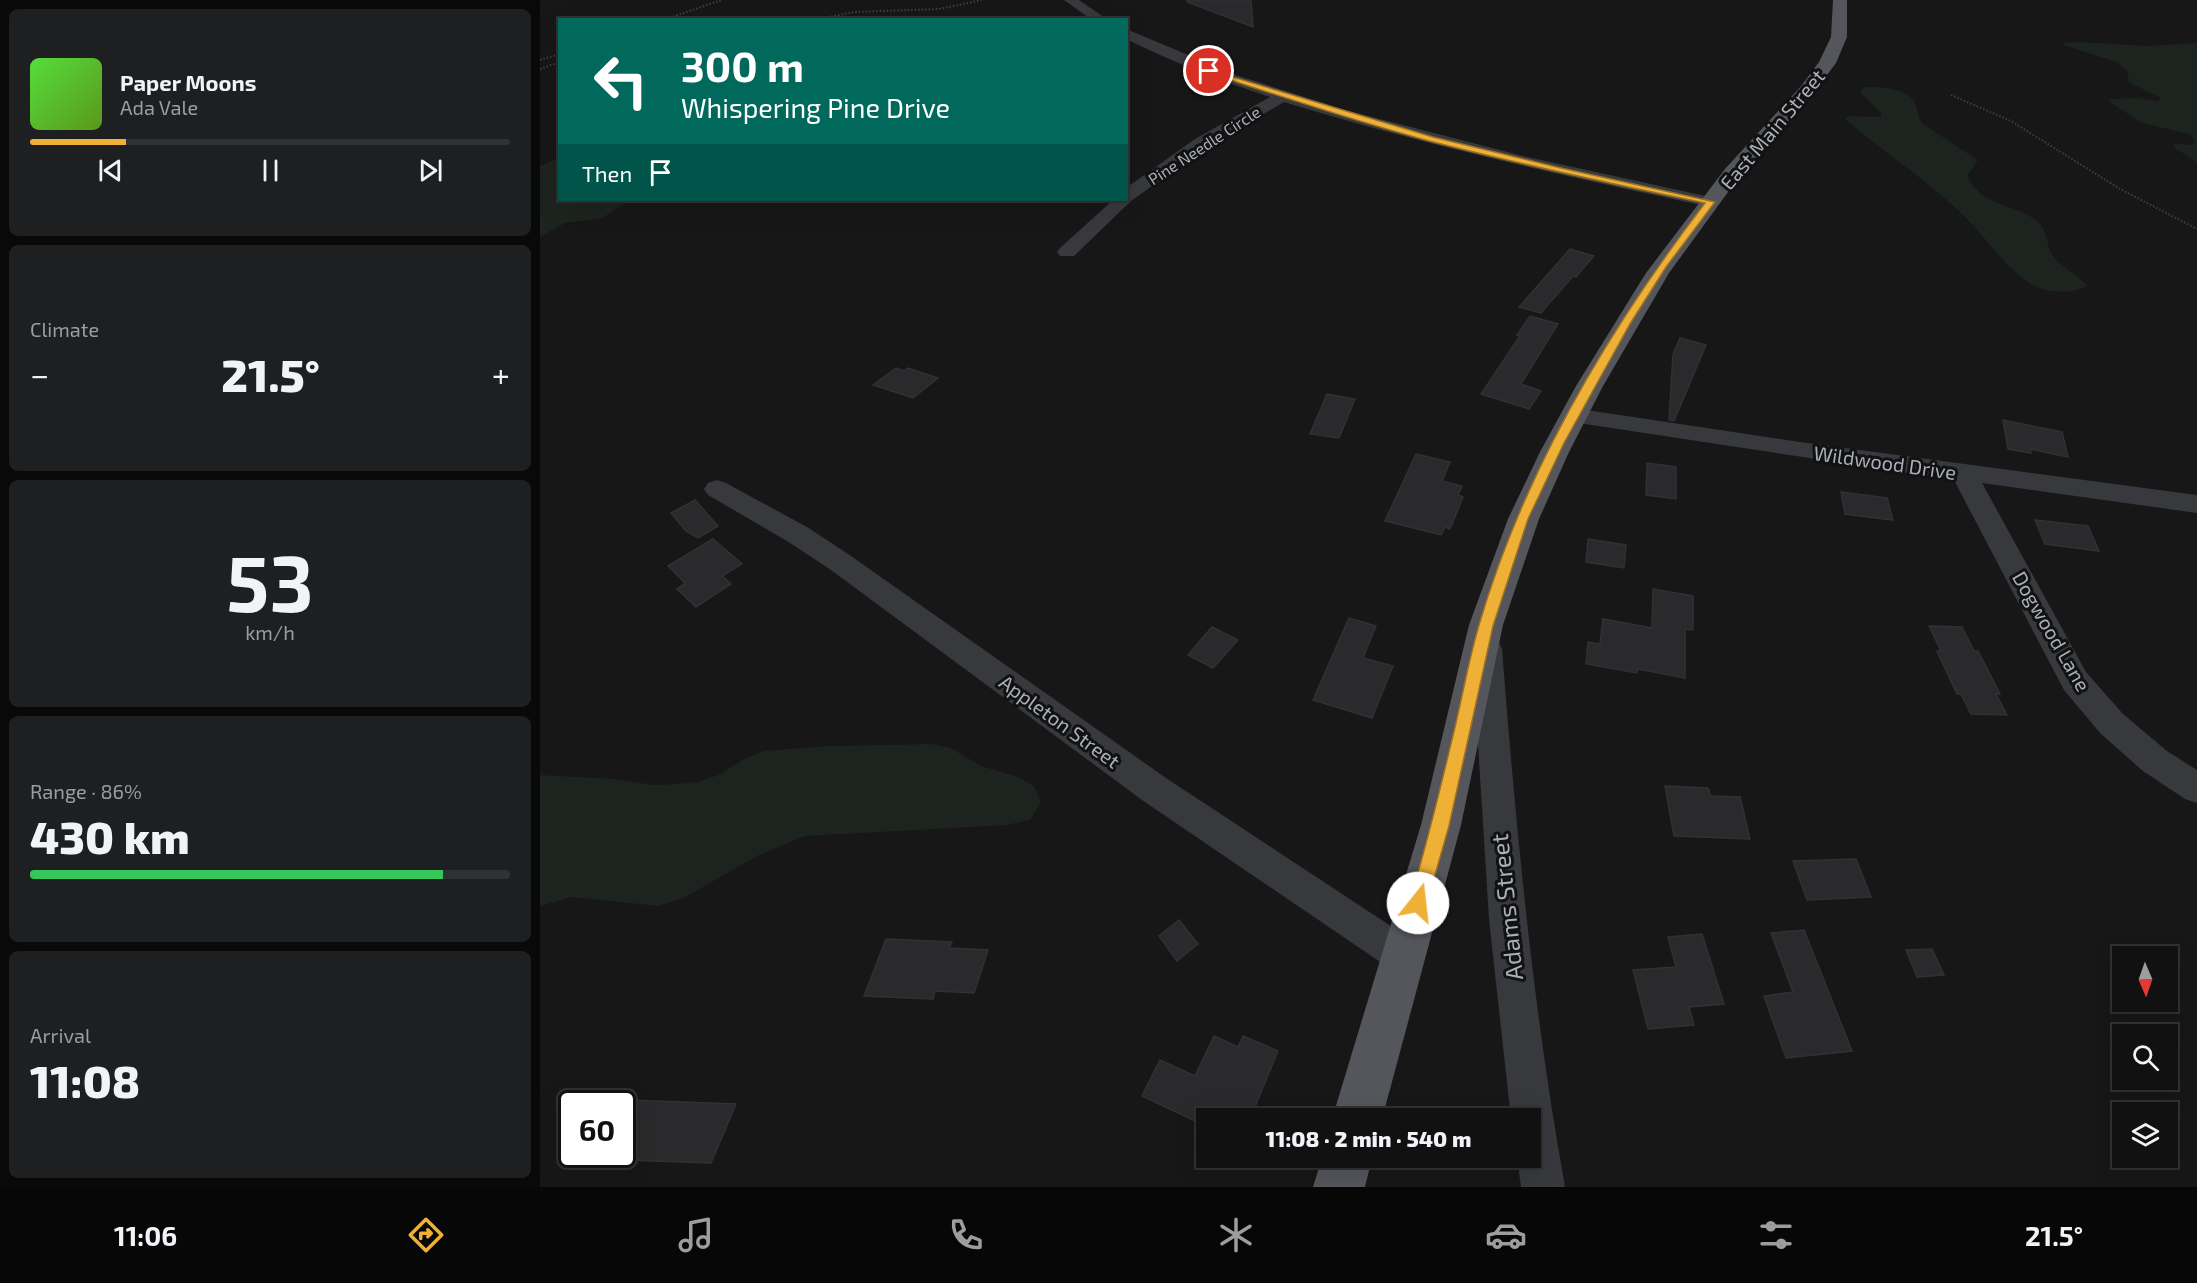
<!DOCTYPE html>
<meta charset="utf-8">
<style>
:root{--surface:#111112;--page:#1e1f20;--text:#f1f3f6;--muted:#9c9d9f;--line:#303132;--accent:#efb038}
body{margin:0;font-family:"Exo 2",sans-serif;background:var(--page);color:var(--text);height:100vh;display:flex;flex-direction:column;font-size:22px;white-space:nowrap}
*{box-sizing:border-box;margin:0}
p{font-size:20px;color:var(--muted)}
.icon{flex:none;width:33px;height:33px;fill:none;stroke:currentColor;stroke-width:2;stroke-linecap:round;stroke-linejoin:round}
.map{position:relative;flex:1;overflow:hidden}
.panel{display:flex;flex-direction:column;gap:9px;padding:9px;background:#09090a;width:540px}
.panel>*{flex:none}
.hud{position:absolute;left:18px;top:18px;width:570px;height:183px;border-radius:0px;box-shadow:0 6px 24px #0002,0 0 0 2px var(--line);background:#00695c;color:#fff;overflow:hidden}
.needle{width:39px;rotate:178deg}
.fabs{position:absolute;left:1572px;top:946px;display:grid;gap:12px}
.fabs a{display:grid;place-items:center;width:66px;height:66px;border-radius:0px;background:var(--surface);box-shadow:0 6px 24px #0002,0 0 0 2px var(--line);font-size:30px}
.speed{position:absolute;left:18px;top:1090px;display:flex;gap:12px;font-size:30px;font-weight:700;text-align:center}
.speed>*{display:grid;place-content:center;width:78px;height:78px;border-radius:50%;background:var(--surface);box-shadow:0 6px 24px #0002,0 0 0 2px var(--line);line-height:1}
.speed .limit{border:3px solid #111;border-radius:9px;background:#fff;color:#111}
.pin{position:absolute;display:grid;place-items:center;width:51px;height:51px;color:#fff;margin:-26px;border:3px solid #fff;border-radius:50%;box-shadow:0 2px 6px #0007}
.me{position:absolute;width:66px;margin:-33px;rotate:16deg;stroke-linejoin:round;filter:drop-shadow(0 0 4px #0008)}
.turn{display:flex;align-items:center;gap:21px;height:126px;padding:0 24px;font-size:27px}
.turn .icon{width:78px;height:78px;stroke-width:2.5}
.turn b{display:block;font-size:42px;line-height:51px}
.then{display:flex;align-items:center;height:57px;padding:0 24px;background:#0003;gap:12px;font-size:22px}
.big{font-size:45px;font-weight:800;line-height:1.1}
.panel .tile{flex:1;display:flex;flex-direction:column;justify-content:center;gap:9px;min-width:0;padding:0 21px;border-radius:9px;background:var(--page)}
.panel .dial{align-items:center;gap:0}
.dial b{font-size:78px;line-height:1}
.song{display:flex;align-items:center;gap:18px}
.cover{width:72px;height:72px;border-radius:9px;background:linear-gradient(135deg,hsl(110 70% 55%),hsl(90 70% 35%))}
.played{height:6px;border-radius:3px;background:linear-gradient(90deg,var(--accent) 20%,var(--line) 20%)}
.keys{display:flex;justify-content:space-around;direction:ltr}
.heat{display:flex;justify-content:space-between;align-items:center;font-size:33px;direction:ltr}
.charge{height:9px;border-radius:4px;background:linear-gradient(90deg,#34c759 86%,var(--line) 0)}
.trip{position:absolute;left:656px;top:1108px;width:345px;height:60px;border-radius:0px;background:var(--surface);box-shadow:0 6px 24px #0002,0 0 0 2px var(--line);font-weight:800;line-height:60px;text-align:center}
.dock{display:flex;height:96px;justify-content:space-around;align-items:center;background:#070707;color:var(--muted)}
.dock .icon{width:42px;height:42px}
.dock .on{color:var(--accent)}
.dock b{font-size:27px;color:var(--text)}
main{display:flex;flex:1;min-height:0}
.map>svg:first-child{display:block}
</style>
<main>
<section class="panel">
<div class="tile">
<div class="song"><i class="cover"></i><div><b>Paper Moons</b><p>Ada Vale</p></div></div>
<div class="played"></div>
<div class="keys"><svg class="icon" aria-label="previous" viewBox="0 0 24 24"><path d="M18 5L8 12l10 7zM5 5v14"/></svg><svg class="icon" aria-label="pause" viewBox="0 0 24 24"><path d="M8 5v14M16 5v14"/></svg><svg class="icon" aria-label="next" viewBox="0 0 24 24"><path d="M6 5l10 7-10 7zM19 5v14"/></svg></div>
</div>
<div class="tile"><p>Climate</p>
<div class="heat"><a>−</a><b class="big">21.5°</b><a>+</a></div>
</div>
<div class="tile dial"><b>53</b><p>km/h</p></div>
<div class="tile"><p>Range · 86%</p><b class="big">430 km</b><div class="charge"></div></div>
<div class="tile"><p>Arrival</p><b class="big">11:08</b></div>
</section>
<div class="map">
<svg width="1657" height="1187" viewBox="0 0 1657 1187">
<rect width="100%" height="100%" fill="#171718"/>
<g fill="#1d231e">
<polygon points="1540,42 1607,46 1657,43 1657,162 1636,149 1633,144 1653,145 1656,142 1649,134 1602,123 1570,102 1569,99 1597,98 1618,101 1621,98 1590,83 1587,79 1589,73 1577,62 1523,45 1523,43"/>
<path d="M 1327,87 C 1341,87 1366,88 1374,101 C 1378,108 1376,114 1383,124 L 1438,160 L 1427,176 C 1444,209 1473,202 1497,221 C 1507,229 1506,240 1510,251 C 1516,265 1538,274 1548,286 C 1531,294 1507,294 1491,284 C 1463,266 1446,237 1423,215 C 1387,180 1343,152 1305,119 L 1310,116 L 1341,117 L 1341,113 L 1321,93 L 1321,89 Z"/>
<polygon points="19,158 20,200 90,200 62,218 25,223 0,237 0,166"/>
<polygon points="392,744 411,748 441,766 478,777 494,786 501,802 490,820 467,825 265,836 217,856 144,898 118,906 32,897 0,906 0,775 75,779 113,785 136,784 158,782 181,774 202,760 224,751 288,746"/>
</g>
<g fill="#2a2a2c" stroke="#313134" stroke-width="1.5">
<polygon points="647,0 711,0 713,27 647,2"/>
<polygon points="1030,249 1054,256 1036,277 1033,276 1001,313 979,307"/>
<polygon points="990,316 1018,324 981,384 1001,391 989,409 941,394 980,336 977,335"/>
<polygon points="1140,338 1166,345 1134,421 1129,420 1133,355"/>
<polygon points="356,368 364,371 368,368 398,378 373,398 333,385"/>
<polygon points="787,394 815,399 799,438 770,434"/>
<polygon points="1463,420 1522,432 1528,457 1490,449 1491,453 1468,449"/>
<polygon points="876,454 910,462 902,481 922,486 918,495 923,497 910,529 905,527 901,535 845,521"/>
<polygon points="1107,463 1136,467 1136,499 1106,495"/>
<polygon points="1301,492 1347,498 1353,520 1305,514"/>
<polygon points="155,500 178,526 158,538 146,531 131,513"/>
<polygon points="1495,520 1548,526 1559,551 1505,544"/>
<polygon points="173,539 202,564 182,576 191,584 156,607 137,589 145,583 128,566"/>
<polygon points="1048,539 1086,545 1084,568 1046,562"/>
<polygon points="1113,589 1153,596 1153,630 1145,629 1145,678 1098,669 1097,673 1046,664 1048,642 1060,644 1063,619 1112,628"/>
<polygon points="809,618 836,626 823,658 853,666 832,718 773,700"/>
<polygon points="1389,626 1422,627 1434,651 1438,651 1460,694 1456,694 1467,715 1431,714 1421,694 1417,694 1397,651 1401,651"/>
<polygon points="672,627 698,640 673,668 648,655"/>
<polygon points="1125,786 1168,788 1171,796 1200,797 1210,839 1134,836"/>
<polygon points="1316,859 1331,897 1267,900 1253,861"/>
<polygon points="639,920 658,944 637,961 619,936"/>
<polygon points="1264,930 1312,1051 1246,1058 1224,996 1253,992 1231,933"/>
<polygon points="1162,934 1184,1004 1149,1007 1154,1025 1108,1029 1093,970 1136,967 1128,937"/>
<polygon points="346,939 412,942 409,948 448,950 434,993 395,991 393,999 324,996"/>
<polygon points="1392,949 1404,975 1377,977 1366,950"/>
<polygon points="674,1036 698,1047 703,1036 738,1051 710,1119 666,1119 666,1126 602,1096 620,1060 655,1076"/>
<polygon points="87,1100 196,1104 171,1163 82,1160 82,1109"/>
</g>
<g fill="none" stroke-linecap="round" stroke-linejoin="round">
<g stroke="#3e4044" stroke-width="2" stroke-dasharray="1.5 2" stroke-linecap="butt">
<polyline points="123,20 182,0"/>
<polyline points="274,20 314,12 399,9 442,0"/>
<polyline points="0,60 20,54"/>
<polyline points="0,69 20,62"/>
<polyline points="1411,95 1471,121 1580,189 1657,229"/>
</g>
<g fill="#38393d" fill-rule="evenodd">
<polygon points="524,0 539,0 568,20 552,20"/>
<path d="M 586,29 L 696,75 L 805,110 L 983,156 L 1170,197 L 1176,198 L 1179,202 L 1176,206 L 1170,207 C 1027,177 884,145 744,102 L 667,147 L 591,201 L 534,256 L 520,256 L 517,252 L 520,248 L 573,200 L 586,200 L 586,188 L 655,139 L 730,97 C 681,81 633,62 586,39 Z"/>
<polygon points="1033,408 1260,442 1657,495 1657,513 1442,483 1546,672 1583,714 1627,751 1657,770 1657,803 1645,799 1603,771 1561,734 1524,690 1414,480 1025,421 1021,416 1025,411"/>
<polygon points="177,480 186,483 267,527 311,556 626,778 875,942 881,955 875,968 862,974 849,968 602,800 291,570 247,541 168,495 164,489 168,483"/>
<path d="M 947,637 L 958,640 L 962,649 C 976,829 993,1009 1025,1187 L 981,1187 L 977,1158 L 990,1158 L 990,1119 L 971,1119 L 949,919 L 932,649 L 936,640 Z"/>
</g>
<g fill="#54565c" fill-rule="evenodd">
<polygon points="1293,0 1307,0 1307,37 1296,63 1274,92 1199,177 1129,273 1063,386 1029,452 999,519 963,625 921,825 842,1119 792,1119 881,825 929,625 968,519 1000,452 1036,386 1106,273 1185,169 1262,85 1279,62 1291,37"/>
<polygon points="782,1158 832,1158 825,1187 773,1187"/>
</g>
</g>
<path fill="#efb038" stroke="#9b7224" stroke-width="1.5" d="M 666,69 L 893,137 L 1021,168 L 1175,202 L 1126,267 L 1090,324 L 1024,443 L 988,519 L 953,626 L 909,826 L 887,903 L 884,909 L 878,911 L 872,909 L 869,903 C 887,845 901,786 915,727 C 923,693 929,659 939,625 C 984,471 1068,330 1165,203 C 1072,184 980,164 889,141 C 814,121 740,96 666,72 Z"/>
<g text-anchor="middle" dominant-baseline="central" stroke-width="6" stroke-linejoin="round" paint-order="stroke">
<g font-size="16" fill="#a9aeb8" stroke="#121213">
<text transform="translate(664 145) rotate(-33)">Pine Needle Circle</text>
</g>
<g font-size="20" fill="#a9aeb8" stroke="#121213">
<text transform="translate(1232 129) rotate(-50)">East Main Street</text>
<text transform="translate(1345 462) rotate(8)">Wildwood Drive</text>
<text transform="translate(1512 631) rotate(60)">Dogwood Lane</text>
<text transform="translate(520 721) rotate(36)">Appleton Street</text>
</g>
<g font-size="24" fill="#a9aeb8" stroke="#121213">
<text transform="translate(966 907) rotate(-96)">Adams Street</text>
</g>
</g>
</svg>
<div class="fabs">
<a><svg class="needle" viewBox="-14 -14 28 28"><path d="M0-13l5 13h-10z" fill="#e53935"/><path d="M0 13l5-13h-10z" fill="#9c9d9f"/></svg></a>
<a><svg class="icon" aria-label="search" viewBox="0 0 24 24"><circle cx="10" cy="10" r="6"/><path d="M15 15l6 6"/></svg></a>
<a><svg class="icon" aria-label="layers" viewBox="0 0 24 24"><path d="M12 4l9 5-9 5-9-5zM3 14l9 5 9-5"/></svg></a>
</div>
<div class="speed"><div class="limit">60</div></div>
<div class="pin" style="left:669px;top:71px;background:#d93025"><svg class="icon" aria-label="arrive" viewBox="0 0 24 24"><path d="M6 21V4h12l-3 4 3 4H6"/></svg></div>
<svg class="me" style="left:878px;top:903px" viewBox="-20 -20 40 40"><circle r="19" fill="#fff"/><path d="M0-13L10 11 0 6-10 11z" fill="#efb038"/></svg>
<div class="trip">11:08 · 2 min · 540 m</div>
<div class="hud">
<div class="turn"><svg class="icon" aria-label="left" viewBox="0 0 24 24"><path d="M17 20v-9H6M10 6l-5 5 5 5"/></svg><div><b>300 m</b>Whispering Pine Drive</div></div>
<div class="then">Then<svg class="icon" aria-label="arrive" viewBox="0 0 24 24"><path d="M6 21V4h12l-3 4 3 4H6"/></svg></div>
</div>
</div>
</main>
<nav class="dock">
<b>11:06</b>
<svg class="icon on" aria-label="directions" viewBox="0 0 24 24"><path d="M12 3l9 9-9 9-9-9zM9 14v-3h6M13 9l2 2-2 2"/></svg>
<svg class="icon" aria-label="music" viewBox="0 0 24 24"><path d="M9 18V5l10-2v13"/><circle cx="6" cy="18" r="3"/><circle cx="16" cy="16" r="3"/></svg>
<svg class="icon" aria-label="phone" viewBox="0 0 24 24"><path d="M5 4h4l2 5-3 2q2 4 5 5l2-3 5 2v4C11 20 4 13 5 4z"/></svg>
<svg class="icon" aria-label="climate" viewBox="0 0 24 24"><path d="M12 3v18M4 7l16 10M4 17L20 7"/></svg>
<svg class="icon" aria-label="car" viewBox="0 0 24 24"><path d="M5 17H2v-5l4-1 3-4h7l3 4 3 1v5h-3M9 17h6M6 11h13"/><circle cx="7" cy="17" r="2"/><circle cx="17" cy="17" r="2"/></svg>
<svg class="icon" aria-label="filters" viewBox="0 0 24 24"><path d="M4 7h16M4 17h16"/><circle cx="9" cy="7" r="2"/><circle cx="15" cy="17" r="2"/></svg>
<b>21.5°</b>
</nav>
